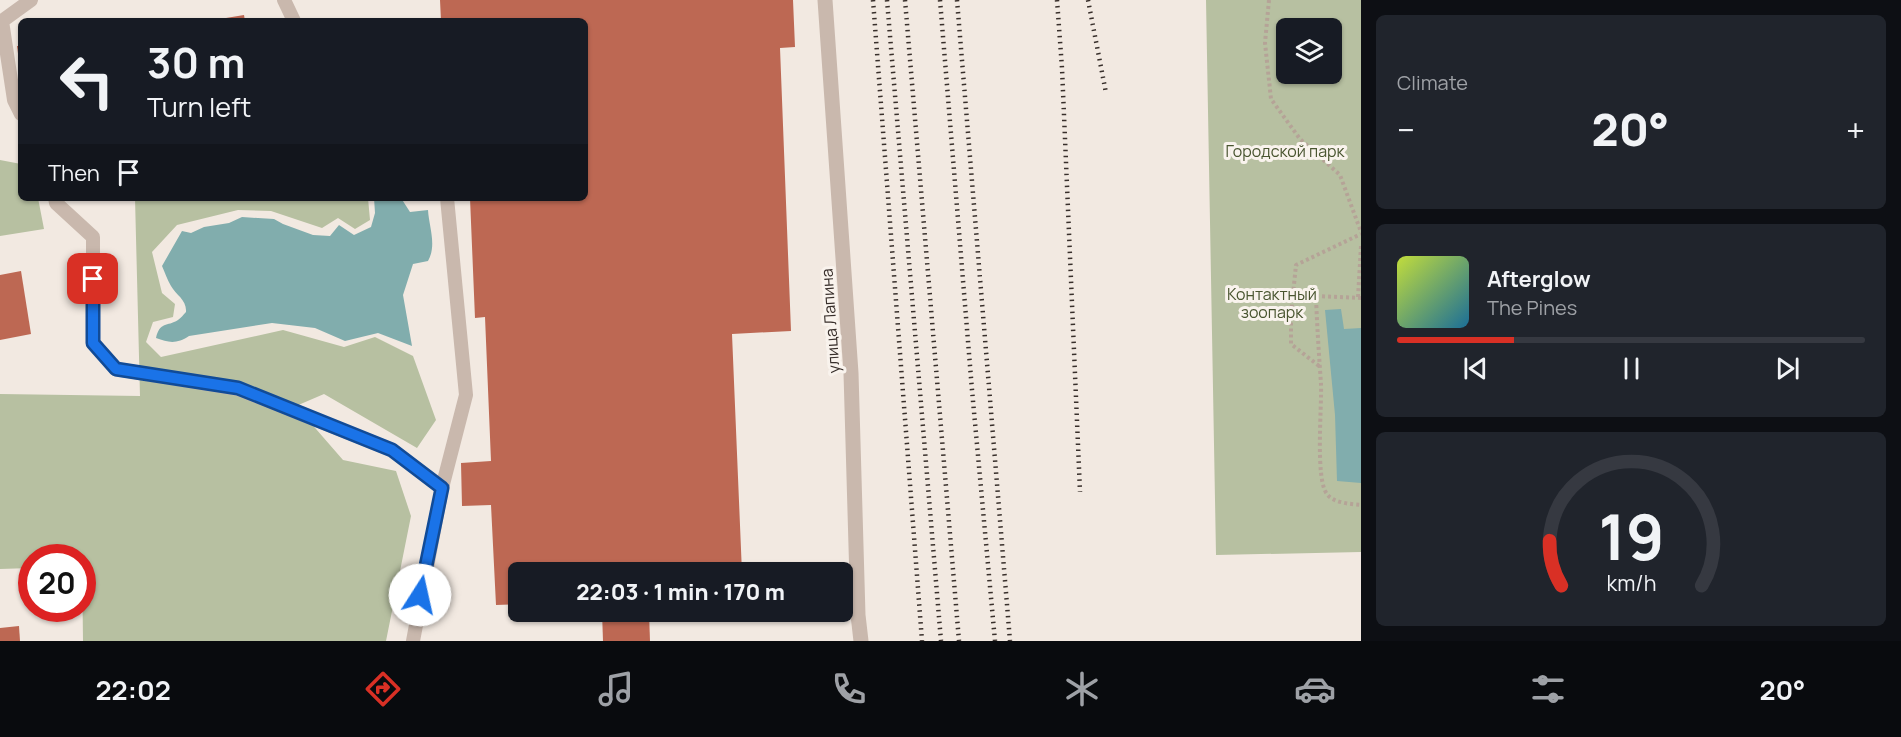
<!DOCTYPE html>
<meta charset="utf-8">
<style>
:root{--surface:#171b24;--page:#20242c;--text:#f1f3f6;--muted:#9ea1a6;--line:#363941;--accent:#d93025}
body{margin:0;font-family:Manrope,sans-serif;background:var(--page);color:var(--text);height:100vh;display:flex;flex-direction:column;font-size:22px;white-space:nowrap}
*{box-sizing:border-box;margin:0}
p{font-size:20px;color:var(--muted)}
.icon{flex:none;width:33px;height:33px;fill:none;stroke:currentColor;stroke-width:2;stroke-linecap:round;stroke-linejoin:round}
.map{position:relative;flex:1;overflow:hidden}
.details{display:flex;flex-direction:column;gap:15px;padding:15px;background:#0d0f14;width:540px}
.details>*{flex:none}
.top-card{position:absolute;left:18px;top:18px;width:570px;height:183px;border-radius:9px;box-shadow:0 2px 4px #0004;background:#171b24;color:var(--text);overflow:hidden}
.tools{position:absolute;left:1276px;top:18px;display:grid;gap:12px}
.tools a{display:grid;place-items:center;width:66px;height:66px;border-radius:9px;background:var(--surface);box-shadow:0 2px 4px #0004;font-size:30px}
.speed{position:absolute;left:18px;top:544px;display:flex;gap:12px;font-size:30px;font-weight:700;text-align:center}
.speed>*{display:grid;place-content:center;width:78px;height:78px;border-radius:50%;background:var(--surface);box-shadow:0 2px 4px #0004;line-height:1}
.speed .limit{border:9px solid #d22;background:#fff;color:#111}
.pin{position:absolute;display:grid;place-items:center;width:51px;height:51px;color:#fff;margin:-26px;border-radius:12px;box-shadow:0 3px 9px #0006}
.me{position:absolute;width:66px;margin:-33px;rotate:10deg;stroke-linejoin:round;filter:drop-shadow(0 0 4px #0008)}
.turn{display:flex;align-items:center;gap:21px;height:126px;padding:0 30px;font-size:27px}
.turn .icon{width:78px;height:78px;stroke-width:2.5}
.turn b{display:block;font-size:42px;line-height:51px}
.then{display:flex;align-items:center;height:57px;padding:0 30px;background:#0003;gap:12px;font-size:22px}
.big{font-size:45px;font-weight:800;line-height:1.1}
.details .widget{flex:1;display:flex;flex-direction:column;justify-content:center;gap:9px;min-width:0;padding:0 21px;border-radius:9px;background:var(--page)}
.details .dial{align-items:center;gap:0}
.dial svg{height:156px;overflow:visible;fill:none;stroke:var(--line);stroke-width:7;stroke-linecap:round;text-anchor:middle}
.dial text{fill:var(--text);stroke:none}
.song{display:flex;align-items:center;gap:18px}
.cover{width:72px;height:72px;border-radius:9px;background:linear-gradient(135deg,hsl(70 70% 55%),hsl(200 70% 35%))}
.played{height:6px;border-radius:3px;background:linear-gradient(90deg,var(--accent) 25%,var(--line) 25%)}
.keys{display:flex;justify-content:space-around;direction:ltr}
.heat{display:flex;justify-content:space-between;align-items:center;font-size:33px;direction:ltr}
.trip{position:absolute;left:508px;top:562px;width:345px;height:60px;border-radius:9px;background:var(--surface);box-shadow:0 2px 4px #0004;font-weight:800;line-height:60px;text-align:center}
.tab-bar{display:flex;height:96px;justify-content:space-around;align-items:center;background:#090b0e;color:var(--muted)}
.tab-bar .icon{width:42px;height:42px}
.tab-bar .current{color:var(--accent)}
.tab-bar b{font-size:27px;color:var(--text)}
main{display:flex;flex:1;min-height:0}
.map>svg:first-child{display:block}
</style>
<main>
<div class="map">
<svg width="1361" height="641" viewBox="0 0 1361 641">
<rect width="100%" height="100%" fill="#f2e9e1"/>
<g fill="#b7c0a1" fill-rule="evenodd">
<path d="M 1206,0 L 1361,0 L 1361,552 L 1216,555 ZM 1287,28 L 1332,28 L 1332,74 L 1287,74 Z"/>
<polygon points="0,160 21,164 21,198 38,198 44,229 0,236"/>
<polygon points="135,198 368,198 370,220 355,229 338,218 322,228 271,211 238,210 177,225 152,252 162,293 175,304 173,317 153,322 146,342 161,357 283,330 344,347 375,337 413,356 436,420 417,448 324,394 296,406 343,460 396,471 411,516 386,641 83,641 82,558 32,558 31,568 0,569 0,394 140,396"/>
</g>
<g fill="#81adad">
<path d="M 374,198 L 401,198 L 410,212 L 428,210 C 429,227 437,245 428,261 L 413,264 L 403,295 L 412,346 L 378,333 L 345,341 L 315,328 L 272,323 L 189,336 C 177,344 169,343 156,338 C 160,321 167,327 178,320 C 181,318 183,315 186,312 C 187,300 176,295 171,286 C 167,279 165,273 162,266 L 182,231 L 191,233 L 204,227 L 229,223 L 242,217 L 274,219 L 283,224 L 313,235 L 330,236 L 339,225 L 354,235 L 371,227 L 375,213 Z"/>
<polygon points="1341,309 1344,329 1361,328 1361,483 1337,481 1335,415 1325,310"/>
</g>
<g fill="#bd6853">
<polygon points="440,0 793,0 795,47 780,48 791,331 732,334 742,573 519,573 519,604 496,605 491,505 462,506 461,463 491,461 485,317 475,318 470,198 585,198 585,21 441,21"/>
<polygon points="244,15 245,21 214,21 214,20"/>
<polygon points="17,46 21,46 21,68 20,68"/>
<polygon points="21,271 31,334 0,340 0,275"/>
<polygon points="602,612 649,612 650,641 603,641"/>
<polygon points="19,626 20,641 0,641 0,628"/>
</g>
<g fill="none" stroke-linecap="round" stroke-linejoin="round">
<g stroke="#b5a397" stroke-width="4" stroke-dasharray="3 3" stroke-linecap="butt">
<polyline points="1269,0 1265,43 1271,99 1300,139 1340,175 1361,232"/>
<polyline points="1292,295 1316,296"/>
<polyline points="1358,297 1361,246"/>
<path d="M 1361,298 L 1316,296 C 1317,326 1319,355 1321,384 C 1322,407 1315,479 1327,494 C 1333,503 1351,504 1361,505"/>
<polyline points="1319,366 1291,344 1291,314 1296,265 1361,234"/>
</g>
<g stroke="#c9b8ad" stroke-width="14">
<polyline points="284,0 294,21"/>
<polyline points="21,114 14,100 2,21 31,0"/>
<polyline points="55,198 56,203 93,237 93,343 116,369 238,389 392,450 442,488"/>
<polyline points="413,641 442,488 466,395 447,198"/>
</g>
<polyline stroke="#c9b8ad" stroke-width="15" points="825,0 851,373 858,615 861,641"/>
<g stroke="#382f2b" stroke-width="4.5" stroke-dasharray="1.5 4.5" stroke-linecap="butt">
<polyline points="873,0 922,641"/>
<polyline points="887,0 941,641"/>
<polyline points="905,0 959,641"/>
<polyline points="940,0 972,390 995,641"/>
<polyline points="957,0 1010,641"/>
<polyline points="1057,0 1062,68 1080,492"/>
<polyline points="1088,0 1106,93"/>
</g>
</g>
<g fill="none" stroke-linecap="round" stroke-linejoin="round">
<defs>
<polyline id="route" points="93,279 93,343 116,369 238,388 392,450 442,488 420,595"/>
</defs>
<use href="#route" stroke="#114b97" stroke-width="15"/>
<use href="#route" stroke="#1a73e8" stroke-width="10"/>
</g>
<g text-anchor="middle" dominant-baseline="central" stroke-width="6" stroke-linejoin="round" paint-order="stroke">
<g font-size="16" fill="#495530" stroke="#f9f3ed">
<text x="1285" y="151">Городской парк</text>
<text x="1272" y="294">Контактный<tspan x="1272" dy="18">зоопарк</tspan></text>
</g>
<g font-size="16" fill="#382f2b" stroke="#f9f3ed">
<text transform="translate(830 321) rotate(-94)">улица Лапина</text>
</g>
</g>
</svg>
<div class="tools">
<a><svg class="icon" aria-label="layers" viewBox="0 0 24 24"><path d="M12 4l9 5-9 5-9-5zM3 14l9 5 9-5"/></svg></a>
</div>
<div class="speed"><div class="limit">20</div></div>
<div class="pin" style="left:93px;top:279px;background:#d93025"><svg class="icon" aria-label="arrive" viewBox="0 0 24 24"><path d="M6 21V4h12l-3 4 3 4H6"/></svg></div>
<svg class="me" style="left:420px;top:595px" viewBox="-20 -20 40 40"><circle r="19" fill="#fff"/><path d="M0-13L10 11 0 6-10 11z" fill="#1a73e8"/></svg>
<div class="trip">22:03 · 1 min · 170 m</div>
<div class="top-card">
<div class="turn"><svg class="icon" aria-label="left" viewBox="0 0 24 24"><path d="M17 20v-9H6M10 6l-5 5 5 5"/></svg><div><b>30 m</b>Turn left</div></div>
<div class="then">Then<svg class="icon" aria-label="arrive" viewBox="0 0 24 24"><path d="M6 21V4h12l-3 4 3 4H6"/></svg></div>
</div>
</div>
<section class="details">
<div class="widget"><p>Climate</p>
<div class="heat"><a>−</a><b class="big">20°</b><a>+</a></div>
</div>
<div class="widget">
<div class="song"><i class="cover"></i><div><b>Afterglow</b><p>The Pines</p></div></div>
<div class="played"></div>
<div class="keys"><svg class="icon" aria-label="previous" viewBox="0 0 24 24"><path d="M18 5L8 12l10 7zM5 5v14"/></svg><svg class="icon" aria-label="pause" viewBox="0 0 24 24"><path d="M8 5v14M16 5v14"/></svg><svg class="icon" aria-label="next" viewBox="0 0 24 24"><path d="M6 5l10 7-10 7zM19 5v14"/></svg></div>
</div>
<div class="widget dial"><svg viewBox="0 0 100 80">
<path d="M14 69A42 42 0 1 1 86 69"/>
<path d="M14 69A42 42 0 0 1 8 46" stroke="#d93025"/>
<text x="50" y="56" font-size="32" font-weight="700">19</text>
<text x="50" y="72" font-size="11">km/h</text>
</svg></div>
</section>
</main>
<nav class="tab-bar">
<b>22:02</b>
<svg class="icon current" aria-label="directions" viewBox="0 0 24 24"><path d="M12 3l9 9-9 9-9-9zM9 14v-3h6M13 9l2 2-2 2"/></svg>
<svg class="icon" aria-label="music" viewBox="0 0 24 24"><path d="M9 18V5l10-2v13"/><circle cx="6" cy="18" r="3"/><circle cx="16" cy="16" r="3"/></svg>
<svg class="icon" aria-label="phone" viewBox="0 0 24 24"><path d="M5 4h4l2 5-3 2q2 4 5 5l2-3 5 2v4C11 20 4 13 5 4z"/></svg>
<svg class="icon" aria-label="climate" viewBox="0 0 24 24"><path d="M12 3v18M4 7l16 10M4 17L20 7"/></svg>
<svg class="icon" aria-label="car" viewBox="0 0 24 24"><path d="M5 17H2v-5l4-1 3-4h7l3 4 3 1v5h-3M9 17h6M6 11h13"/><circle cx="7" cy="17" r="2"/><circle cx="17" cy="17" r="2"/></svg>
<svg class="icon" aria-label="filters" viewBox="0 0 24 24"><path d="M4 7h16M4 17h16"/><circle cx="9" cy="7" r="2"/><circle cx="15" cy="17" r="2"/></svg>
<b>20°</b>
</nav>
